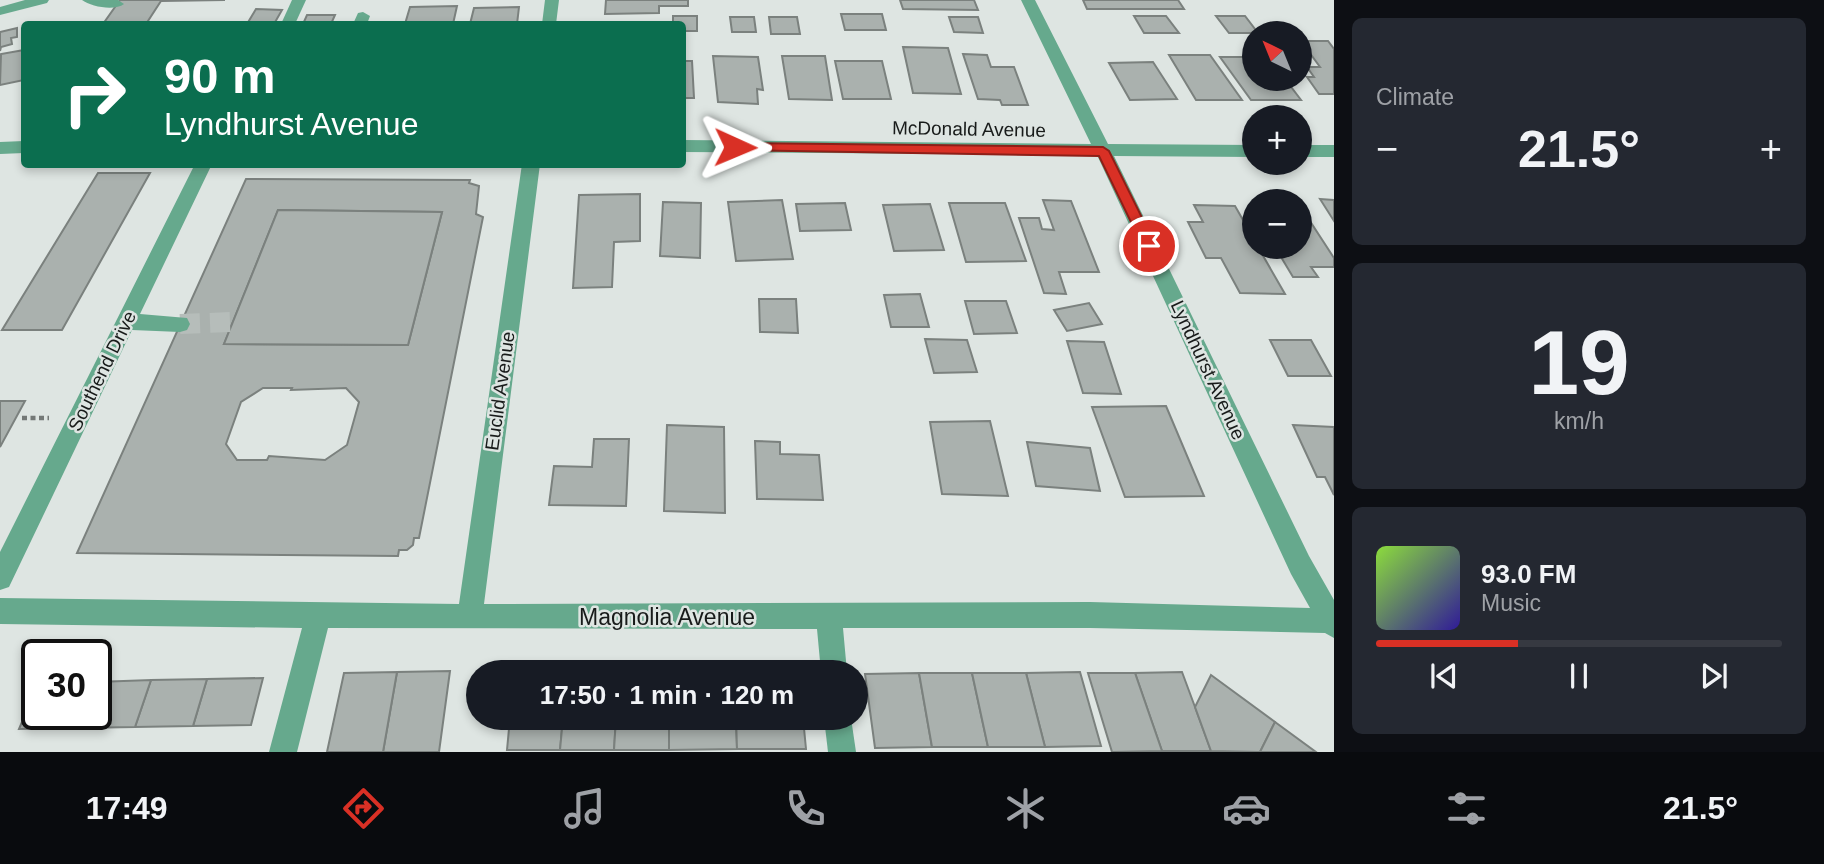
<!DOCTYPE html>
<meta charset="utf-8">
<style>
:root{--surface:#171b24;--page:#242831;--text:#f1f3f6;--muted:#9ea1a6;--line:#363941;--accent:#d93025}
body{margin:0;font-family:Arial,sans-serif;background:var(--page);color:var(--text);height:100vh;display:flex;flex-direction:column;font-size:26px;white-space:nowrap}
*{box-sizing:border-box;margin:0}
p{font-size:23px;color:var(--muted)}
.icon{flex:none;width:38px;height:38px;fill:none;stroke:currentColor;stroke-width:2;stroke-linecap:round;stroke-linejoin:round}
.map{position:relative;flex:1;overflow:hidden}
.details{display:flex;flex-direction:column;gap:18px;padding:18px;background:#0d0f14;width:490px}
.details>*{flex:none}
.banner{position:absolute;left:21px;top:21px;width:665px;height:147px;border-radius:7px;box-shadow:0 4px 10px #0003;background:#0b6e4f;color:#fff;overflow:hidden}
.needle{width:46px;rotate:317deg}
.buttons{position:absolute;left:1242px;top:21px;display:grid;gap:14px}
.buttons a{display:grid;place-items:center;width:70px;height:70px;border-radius:50%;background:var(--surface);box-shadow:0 4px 10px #0003;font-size:35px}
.speed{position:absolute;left:21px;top:639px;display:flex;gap:14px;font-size:35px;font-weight:700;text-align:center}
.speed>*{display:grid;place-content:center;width:91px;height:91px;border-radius:50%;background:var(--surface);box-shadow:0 4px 10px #0003;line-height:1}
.speed .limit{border:4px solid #111;border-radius:10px;background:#fff;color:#111}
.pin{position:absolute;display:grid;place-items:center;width:60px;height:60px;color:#fff;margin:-30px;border:4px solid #fff;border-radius:50%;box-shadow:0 2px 7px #0007}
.me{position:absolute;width:77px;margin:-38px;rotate:91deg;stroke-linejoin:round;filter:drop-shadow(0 0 5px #0008)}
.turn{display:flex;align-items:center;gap:24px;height:147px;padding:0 28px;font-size:32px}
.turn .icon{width:91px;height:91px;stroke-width:2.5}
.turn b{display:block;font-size:49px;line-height:60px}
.big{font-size:52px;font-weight:700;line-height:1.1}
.details .tile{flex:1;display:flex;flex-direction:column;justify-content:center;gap:10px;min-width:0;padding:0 24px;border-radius:10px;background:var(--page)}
.details .dial{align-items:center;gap:0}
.dial b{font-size:91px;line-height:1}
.song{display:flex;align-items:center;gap:21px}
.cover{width:84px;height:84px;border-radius:10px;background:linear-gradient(135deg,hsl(90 70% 55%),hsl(250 70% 35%))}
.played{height:7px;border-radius:4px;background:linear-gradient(90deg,var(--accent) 35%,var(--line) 35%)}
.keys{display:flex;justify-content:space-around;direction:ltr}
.heat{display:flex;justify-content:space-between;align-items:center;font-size:38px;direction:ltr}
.trip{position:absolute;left:466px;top:660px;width:402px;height:70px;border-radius:35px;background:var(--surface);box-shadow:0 4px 10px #0003;font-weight:700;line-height:70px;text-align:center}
.dock{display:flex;height:112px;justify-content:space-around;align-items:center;background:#090b0e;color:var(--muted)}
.dock .icon{width:49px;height:49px}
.dock .selected{color:var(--accent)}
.dock b{font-size:32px;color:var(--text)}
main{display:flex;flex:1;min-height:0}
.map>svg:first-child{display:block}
</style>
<main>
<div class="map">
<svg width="1334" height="752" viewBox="0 0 1334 752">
<rect width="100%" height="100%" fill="#dee5e2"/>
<g fill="#aab1ae" stroke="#7b817e" stroke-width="2" fill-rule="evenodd">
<polygon points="120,0 225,0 161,1 146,24 103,24"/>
<polygon points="606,0 688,0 688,6 659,6 659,13 605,14"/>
<polygon points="900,0 974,0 978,10 903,9"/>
<polygon points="1083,0 1178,0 1184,9 1087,9"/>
<polygon points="457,6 453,24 405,24 410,7"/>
<polygon points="519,7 517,24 470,24 474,8"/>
<polygon points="256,9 282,10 274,24 247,24"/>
<polygon points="841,14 882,14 886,30 845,30"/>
<polygon points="307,15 335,15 331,24 303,24"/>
<polygon points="673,16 697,16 697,31 682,31 682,24 673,24"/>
<polygon points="1134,16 1166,16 1179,33 1144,33"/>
<polygon points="1216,16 1245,16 1258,33 1229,33"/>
<polygon points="730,17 754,17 756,32 732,32"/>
<polygon points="769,17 797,17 800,34 771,34"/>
<polygon points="949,17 978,17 983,33 954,32"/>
<polygon points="17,28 17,37 11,38 12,44 1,47 0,51 0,32"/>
<polygon points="1301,41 1328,41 1334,49 1334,94 1319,94 1307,77 1314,77 1307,67 1320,67"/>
<polygon points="903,47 948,48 961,94 913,93"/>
<polygon points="24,50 24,80 0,85 1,54"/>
<polygon points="963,54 987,55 991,67 1014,67 1028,105 1002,105 1000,100 978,99"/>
<polygon points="1169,55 1210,55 1242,100 1196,100"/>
<polygon points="713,56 758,57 763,90 757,89 758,104 718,102"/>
<polygon points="782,56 825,56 832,100 789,99"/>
<polygon points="1220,57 1252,57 1255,79 1285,79 1301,100 1251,100"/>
<polygon points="682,61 692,61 694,98 682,98"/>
<polygon points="835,61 882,61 891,99 843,99"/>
<polygon points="1153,62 1177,99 1130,100 1109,63"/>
<polygon points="98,173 150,173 62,330 2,330"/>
<path d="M 246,179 L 470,180 L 469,183 L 479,186 L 476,214 L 483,217 L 419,538 L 414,538 L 413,545 L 407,550 L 399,550 L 398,556 L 77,553 ZM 278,210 L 442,212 L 408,345 L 224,344 ZM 263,388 L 292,388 L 291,390 L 346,388 L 359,402 L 347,445 L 325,460 L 269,456 L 267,460 L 237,460 L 226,444 L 241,402 Z"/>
<polygon points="640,194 640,241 614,242 612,287 573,288 579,195"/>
<polygon points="1320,199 1334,200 1334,221"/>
<polygon points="782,200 793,259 736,261 728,202"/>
<polygon points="1043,200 1071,201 1099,272 1059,272 1066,294 1044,293 1019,218 1039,218 1042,229 1054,230"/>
<polygon points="663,202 701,203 700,258 660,256"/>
<polygon points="845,203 851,230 800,231 796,204"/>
<polygon points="949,203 1005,203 1026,261 966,262"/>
<polygon points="930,204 944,250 894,251 883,205"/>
<polygon points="1194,205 1235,206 1255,241 1255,247 1258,247 1285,294 1240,293 1221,258 1206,258 1188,222 1203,222"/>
<polygon points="278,210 442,212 408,345 224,344"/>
<polygon points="1300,215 1306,215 1334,258 1334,267 1311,267 1318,277 1293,277 1275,247 1300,247"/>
<polygon points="920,294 929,327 891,327 884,295"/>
<polygon points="759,299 796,299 798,333 760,332"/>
<polygon points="965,301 1006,301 1017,333 974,334"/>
<polygon points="1089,303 1102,324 1067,331 1054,310"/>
<polygon points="925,339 967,340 977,372 934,373"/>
<polygon points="1270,340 1311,340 1331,376 1288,376"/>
<polygon points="1067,341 1104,342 1121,394 1083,393"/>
<polygon points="0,401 25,401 0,447"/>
<polygon points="1166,406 1204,496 1125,497 1092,407"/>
<polygon points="990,421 1008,496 942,494 930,422"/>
<polygon points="667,425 724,427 725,513 664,511"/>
<polygon points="1293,425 1334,427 1334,495 1325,477 1317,477"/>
<polygon points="594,439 629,439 626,506 549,505 554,466 592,467"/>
<polygon points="755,441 780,442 780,454 819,455 823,500 757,499"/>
<polygon points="1027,442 1090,448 1100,491 1036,486"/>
<polygon points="450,671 439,752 383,752 397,672"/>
<polygon points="397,672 383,752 327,752 344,673"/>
<polygon points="1080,672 1101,746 1045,747 1026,673"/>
<polygon points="1182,672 1195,707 1211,751 1162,751 1135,673"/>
<polygon points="919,673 932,747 875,748 865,674"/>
<polygon points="919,673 972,673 988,747 932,747"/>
<polygon points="972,673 1026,673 1045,747 988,747"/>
<polygon points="1088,673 1135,673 1162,751 1112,752"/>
<polygon points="1211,675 1275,722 1260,752 1211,751 1195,707"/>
<polygon points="263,678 251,725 193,726 207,679"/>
<polygon points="207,679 193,726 135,727 151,680"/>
<polygon points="151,680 135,727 77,728 83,714 96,714 96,682"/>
<polygon points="37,687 37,714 83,714 77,728 19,729"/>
<polygon points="510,718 563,718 560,750 507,750"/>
<polygon points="563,718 616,718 614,750 560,750"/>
<polygon points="616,718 669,718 669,750 614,750"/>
<polygon points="669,718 736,718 737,749 669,750"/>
<polygon points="736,718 803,718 806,749 737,749"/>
<polygon points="1275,722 1316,752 1260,752"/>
</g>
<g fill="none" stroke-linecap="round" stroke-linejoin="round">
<polyline stroke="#b6bdba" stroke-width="20" stroke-dasharray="20 10" stroke-linecap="butt" points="180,324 233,322"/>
<polyline stroke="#747977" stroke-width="4.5" stroke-dasharray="5 3.5" stroke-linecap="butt" points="22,418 49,418"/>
<g fill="#66a98d" fill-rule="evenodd">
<polygon points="25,0 49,0 47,3 0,15 0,7"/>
<path d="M 82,0 L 118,0 L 124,4 C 115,11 91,7 82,0 Z"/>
<polygon points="292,0 306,0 295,24 281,24"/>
<polygon points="545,0 559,0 556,24 542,24"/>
<polygon points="1021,0 1035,0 1108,144 1255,145 1255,157 1114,156 1309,556 1334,600 1334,638 1325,633 1090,628 843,628 847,672 821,672 817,629 328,628 297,752 269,752 302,628 0,624 0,598 459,604 522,164 540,164 484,604 1090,602 1310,608 1291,574 1097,155 682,152 682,140 1091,144"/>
<polygon points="363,12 370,16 367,24 353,24 358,13"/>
<polygon points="24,141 24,153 0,154 0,142"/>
<rect x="1300" y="145" width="34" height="12"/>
<polygon points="195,164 212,164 140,314 187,318 190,324 187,330 180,332 132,330 9,587 0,590 0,552"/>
<polygon points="824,718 851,718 856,752 828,752"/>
</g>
</g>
<polygon fill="#d93025" stroke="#8d1f18" stroke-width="2" points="735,143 1103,147 1109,151 1156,246 1149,251 1144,249 1099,156 730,150 728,147"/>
<g text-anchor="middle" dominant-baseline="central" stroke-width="5" stroke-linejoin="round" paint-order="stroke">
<g font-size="19" fill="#181b1a" stroke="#dee5e2">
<text transform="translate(969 129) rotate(1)">McDonald Avenue</text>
<text transform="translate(1208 370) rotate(65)">Lyndhurst Avenue</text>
<text transform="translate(102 371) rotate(-64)">Southend Drive</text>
<text transform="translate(500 391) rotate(-82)">Euclid Avenue</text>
</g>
<g font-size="23" fill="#181b1a" stroke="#dee5e2">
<text x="667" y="617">Magnolia Avenue</text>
</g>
</g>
</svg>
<div class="buttons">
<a><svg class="needle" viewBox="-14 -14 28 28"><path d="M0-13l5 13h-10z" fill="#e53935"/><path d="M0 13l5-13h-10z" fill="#9ea1a6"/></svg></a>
<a>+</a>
<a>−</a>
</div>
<div class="speed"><div class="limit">30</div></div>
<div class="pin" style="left:1149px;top:246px;background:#d93025"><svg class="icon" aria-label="arrive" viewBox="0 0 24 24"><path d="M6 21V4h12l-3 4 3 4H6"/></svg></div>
<svg class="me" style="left:735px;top:147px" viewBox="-20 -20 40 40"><path d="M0-17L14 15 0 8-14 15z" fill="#d93025" stroke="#fff" stroke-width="4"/></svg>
<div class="trip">17:50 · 1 min · 120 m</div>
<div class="banner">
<div class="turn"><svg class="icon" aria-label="right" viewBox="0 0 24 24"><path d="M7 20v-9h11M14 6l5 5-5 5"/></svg><div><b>90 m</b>Lyndhurst Avenue</div></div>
</div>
</div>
<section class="details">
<div class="tile"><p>Climate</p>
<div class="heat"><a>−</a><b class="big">21.5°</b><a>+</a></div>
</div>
<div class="tile dial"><b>19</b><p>km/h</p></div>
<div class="tile">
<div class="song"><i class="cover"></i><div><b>93.0 FM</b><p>Music</p></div></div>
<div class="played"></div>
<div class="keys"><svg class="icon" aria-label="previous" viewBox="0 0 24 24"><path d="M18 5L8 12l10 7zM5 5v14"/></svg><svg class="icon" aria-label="pause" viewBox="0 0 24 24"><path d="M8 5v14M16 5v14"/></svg><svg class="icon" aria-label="next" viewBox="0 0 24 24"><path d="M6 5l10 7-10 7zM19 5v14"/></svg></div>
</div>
</section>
</main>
<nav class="dock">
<b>17:49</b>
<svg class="icon selected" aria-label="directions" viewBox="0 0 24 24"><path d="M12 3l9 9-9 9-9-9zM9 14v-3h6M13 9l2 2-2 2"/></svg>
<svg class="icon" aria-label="music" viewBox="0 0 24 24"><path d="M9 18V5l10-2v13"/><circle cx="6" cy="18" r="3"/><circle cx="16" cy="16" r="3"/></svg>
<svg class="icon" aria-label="phone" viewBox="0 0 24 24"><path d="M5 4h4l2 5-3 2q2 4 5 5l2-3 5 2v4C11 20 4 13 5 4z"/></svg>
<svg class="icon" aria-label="climate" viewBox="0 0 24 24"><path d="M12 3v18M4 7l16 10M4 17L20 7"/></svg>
<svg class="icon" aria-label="car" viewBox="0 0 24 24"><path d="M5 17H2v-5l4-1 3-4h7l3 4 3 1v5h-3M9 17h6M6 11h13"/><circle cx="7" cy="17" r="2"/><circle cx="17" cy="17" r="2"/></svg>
<svg class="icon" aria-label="filters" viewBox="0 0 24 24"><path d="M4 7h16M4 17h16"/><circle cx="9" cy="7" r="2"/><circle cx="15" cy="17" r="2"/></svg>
<b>21.5°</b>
</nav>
